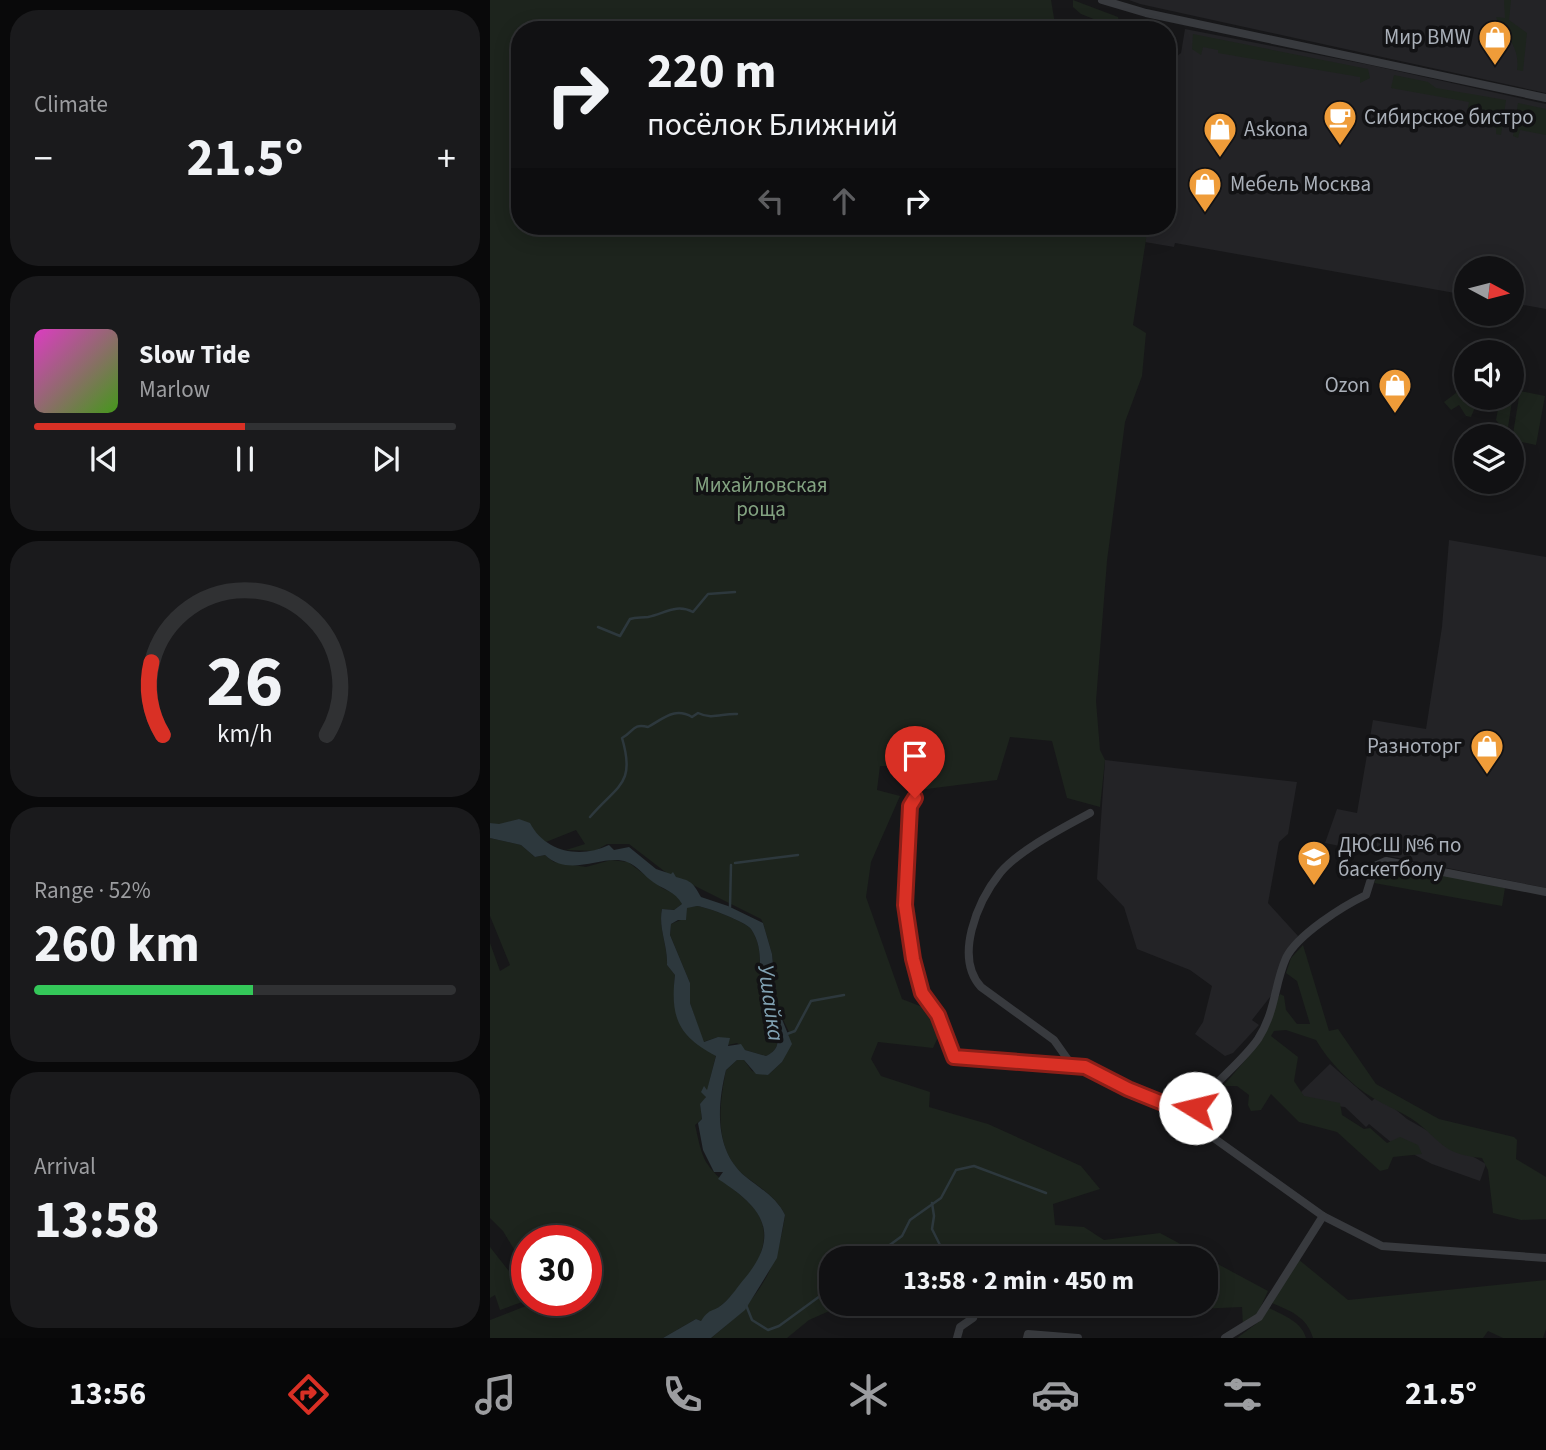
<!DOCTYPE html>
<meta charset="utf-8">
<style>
:root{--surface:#111113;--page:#1a1a1c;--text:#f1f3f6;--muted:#9c9da0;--line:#303133;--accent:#d93025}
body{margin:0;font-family:"Source Sans 3",sans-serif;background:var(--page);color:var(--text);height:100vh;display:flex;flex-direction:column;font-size:26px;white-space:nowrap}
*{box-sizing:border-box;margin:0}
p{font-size:23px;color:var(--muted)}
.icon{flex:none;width:38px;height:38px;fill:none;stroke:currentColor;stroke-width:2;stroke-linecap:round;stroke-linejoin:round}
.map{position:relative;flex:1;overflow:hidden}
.sheet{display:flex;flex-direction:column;gap:10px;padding:10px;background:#09090a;width:490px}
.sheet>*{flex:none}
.banner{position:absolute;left:21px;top:21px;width:665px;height:214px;border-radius:28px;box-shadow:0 4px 18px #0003,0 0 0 2px var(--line);background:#111113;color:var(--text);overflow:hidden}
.needle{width:46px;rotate:97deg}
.buttons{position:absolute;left:964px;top:256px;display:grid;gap:14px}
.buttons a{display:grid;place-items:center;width:70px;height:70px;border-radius:50%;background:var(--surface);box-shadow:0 4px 18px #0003,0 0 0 2px var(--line);font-size:35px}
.speed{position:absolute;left:21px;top:1225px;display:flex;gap:14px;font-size:35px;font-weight:700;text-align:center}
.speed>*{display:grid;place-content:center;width:91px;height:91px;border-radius:50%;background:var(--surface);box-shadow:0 4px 18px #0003,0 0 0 2px var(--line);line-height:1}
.speed .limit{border:10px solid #d22;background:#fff;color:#111}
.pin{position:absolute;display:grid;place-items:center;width:60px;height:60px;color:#fff;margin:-72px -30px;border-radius:50% 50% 50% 0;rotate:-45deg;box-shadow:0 0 7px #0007}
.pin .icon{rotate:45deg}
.me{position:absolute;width:77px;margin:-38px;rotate:279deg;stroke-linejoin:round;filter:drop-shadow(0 0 5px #0008)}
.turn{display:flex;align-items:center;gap:24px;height:147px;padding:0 21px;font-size:32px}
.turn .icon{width:91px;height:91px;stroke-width:2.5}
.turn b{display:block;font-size:49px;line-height:60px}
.lanes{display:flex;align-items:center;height:66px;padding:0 21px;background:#0003;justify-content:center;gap:35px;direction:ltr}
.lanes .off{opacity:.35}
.big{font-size:52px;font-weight:700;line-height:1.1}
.sheet .tile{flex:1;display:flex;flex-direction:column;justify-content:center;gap:10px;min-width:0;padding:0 24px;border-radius:28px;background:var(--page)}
.sheet .dial{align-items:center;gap:0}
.dial svg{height:182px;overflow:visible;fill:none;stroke:var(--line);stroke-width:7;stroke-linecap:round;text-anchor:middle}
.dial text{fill:var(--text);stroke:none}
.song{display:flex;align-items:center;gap:21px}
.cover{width:84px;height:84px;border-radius:10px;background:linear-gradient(135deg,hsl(310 70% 55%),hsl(100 70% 35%))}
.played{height:7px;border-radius:4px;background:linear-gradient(90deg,var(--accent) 50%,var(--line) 50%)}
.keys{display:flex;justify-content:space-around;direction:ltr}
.heat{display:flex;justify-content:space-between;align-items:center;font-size:38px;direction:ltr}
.charge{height:10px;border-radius:5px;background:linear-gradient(90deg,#34c759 52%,var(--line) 0)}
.trip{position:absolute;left:329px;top:1246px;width:399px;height:70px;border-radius:28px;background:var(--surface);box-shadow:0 4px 18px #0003,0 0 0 2px var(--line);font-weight:700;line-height:70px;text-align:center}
.dock{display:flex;height:112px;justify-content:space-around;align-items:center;background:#070708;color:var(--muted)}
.dock .icon{width:49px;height:49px}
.dock .on{color:var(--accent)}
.dock b{font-size:32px;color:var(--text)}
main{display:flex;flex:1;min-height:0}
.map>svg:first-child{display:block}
</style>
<main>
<section class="sheet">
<div class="tile"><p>Climate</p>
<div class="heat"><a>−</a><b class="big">21.5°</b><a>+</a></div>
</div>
<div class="tile">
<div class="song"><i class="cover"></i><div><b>Slow Tide</b><p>Marlow</p></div></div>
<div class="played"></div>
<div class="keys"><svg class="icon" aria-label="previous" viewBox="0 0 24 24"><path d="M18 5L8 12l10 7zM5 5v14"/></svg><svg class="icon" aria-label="pause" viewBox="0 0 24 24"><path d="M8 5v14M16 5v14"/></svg><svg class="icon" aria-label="next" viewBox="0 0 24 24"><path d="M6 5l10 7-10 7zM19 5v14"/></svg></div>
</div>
<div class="tile dial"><svg viewBox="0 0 100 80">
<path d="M14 69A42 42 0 1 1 86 69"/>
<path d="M14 69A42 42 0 0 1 9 37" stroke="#d93025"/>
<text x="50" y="56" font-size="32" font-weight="700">26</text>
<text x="50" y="72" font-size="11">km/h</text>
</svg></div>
<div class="tile"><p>Range · 52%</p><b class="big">260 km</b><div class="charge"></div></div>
<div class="tile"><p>Arrival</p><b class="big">13:58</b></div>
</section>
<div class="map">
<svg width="1056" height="1338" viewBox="0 0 1056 1338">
<rect width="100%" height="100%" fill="#171719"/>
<g fill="#232326">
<polygon points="639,0 1056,0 1056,93 650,4"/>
<polygon points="695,29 880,65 1056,104 1056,309 1022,303 1022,268 976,268 976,295 685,243 684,247 655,242 658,226 677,226 677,83 683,59 691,53"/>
<polygon points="959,540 1056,557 1056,888 835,843 847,809 867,813 883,720 936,729 952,627"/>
<polygon points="615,760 807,782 798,834 789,842 778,903 808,936 795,954 782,990 784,992 762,1020 769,1025 743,1053 735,1056 705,1034 713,1022 722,986 700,970 647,949 634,907 607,879"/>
<polygon points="840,1064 882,1101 888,1095 917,1119 996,1164 990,1181 942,1164 902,1143 879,1124 876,1127 855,1107 816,1103 808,1095"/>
</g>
<g fill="#1d241d">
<path d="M 0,0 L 561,0 L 566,30 L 30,30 L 30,226 L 658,226 L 643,325 L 656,333 L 652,376 L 635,422 L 617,561 L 606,701 L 610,750 L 615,760 L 610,807 L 577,798 L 562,741 L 520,737 L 507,780 L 421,791 L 406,766 L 390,766 L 387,790 L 410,796 L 381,862 L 376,897 L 412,999 L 435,1008 L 449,1035 L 443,1048 L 388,1042 L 381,1059 L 391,1076 L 440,1092 L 439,1107 L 498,1124 L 591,1166 L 610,1189 L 563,1204 L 565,1225 L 594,1227 L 614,1240 L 670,1233 L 778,1291 L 767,1315 L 753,1327 L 752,1307 L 684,1310 L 670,1304 L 716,1304 L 716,1258 L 341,1258 L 341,1304 L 355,1304 L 319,1320 L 297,1338 L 221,1338 C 266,1302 287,1273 295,1215 C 287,1198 271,1188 256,1177 C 223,1151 229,1106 236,1070 L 247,1060 L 254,1060 L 262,1071 L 278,1075 L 292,1062 L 299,1032 L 287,1007 L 282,954 L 273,923 L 271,919 L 193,880 L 187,881 L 139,844 L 117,844 L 105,851 L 76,850 L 95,844 L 86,830 L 56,842 L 47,838 L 29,819 L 9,825 L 0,823 Z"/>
<polygon points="583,0 628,17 629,21 621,26 591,14 583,7"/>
<path d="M 1014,0 L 1021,0 L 1019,20 L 1037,33 L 1033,71 L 1027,70 C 1030,46 1017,43 1017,25 L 1009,24 L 1006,17 L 1015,18 Z"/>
<polygon points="703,34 878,69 880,78 870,83 870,77 728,53 728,50 713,47 711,55 702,49"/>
<polygon points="904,75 938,82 946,88 1016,100 1011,135 1006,134 1006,128 975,123 979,102 901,88"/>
<polygon points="1028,103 1056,109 1056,135 1030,130 1028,138 1023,136"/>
<polygon points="966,375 976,375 976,397 982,397 986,405 981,417 976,416 969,405 961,410 954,402 966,393"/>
<polygon points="1030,391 1055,396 1046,445 1022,440"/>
<polygon points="1010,398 1022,401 1017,434 1006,420"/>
<path d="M 0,838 L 31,845 L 45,857 L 55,855 L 64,862 L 96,867 L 121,860 L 138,862 L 172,888 L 187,895 L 192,904 L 184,910 L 172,909 C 168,928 178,945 177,965 L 185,975 C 180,1018 195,1030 226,1055 L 215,1100 L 210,1104 L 212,1119 L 205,1125 C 208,1137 210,1151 216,1162 C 228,1181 248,1190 263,1207 C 297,1247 244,1299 211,1321 L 206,1319 L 173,1338 L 0,1338 L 0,1320 L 36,1306 L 46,1310 L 48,1300 L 96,1300 L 96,1241 L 37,1241 L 37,1271 L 13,1231 L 0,1218 L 0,943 L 10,971 L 20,965 L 0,916 Z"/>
<polygon points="899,864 1015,888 1012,906 884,883 893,866"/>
<path d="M 207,906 C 217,907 256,922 261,929 C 278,953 264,985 273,1010 C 277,1021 291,1032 287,1045 C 286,1050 280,1054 276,1056 L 255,1050 L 247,1043 L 238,1045 L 228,1037 L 213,1042 L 200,1003 L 200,983 L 180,935 L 181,924 L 193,919 L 197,907 Z"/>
<path d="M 813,945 L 839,1031 L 848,1029 L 886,1084 L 949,1119 L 1024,1137 L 1027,1140 L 1026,1159 L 1056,1177 L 1056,1219 L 1031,1220 L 1003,1213 L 998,1170 L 992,1158 C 950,1154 952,1140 922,1119 C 910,1111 896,1106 883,1098 C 860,1084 839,1062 826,1040 L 796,1030 L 784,1031 L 781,1036 L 808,1057 L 804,1081 L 814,1096 L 850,1103 L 852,1115 L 874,1129 L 880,1128 L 897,1143 L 910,1137 L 928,1145 L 932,1154 L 903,1157 L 898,1169 L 890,1171 L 847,1132 L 809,1122 L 781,1094 L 771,1110 L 761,1111 L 758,1105 L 759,1095 L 747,1086 L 733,1086 L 764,1050 L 790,994 L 794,996 L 796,1010 L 807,1024 L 820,1024 L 807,981 L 796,973 L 801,958 Z"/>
<polygon points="0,1247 33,1289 35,1301 10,1310 5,1295 0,1298"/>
<path d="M 808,1259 L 858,1300 L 1056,1280 L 1056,1329 L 1053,1338 L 1013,1338 L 998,1331 L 993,1338 L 823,1338 C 817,1317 801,1311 782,1303 Z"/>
<path d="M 779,1308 C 793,1315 812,1322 816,1338 L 747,1338 L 771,1320 Z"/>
</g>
<path fill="#2d383d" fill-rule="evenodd" d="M 29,819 L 40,823 C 55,852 90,859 119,845 L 124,850 L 139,847 L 166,869 L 181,874 L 183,872 L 186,877 C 202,881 203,883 211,897 L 238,906 L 273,923 L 282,954 L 287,1007 L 302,1044 L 292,1062 L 278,1075 L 266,1074 L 254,1060 L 247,1060 L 236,1070 C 227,1106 224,1151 256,1177 C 270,1188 287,1198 295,1215 L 287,1258 L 255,1310 L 221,1338 L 173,1338 L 206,1319 L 211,1321 C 221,1306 222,1314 234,1303 C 242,1296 248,1286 255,1278 C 292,1233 272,1207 228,1179 L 233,1172 L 224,1172 L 213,1150 L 208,1123 L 212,1119 L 210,1104 L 216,1097 L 211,1092 L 214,1086 L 217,1090 L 226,1056 C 188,1036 180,1017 185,975 L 177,965 C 178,945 168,928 172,909 L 184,910 L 192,904 C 185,891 174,890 163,882 C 154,876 148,866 137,862 C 114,853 80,879 55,855 L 45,857 L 31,845 L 0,838 L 0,823 L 9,824 ZM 207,906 C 217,907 256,922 261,929 C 278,953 264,985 273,1010 C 277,1021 291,1031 287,1045 C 286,1050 280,1054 276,1056 L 255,1050 L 251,1044 L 238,1046 L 240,1038 L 228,1037 L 214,1042 L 200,1003 L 200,983 L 180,935 L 181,924 L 188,920 L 196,920 L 197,908 Z"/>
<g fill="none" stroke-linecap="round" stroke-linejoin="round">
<g stroke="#2d383d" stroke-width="2.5">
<path d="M 108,627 L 130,636 L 140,619 C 146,617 151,618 158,617 C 174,614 186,603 203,612 L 218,594 L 245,592"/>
<path d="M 100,817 C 127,785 146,785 132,738 C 144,732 142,723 158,727 C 174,718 185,707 202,717 L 208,713 C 222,720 233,713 247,714"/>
<polyline points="245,863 308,855"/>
<polyline points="240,907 241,865"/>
<polyline points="297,1034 305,1031 321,1001 354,995"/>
<polyline points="442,1203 444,1216 442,1229 453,1251 533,1254 547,1258"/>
<polyline points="382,1258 412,1236 420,1220 451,1198 466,1170 484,1166 556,1193"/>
<polyline points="256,1305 262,1320 278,1330 289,1326 341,1288"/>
</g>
<g stroke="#383a3e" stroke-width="8">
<polyline points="612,0 656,13 1056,98"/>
<polyline points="425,798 420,806 420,848 415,890 423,959 432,993 448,1015 464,1057 595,1067 638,1089 685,1108 704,1112"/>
<path d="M 581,1064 L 564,1040 L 491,987 C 464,957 487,902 510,873 C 529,850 574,827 600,813"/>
<path d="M 704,1112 C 716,1088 750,1065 768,1039 C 786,1011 784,985 796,958 C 807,935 853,906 876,895 L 885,866 L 896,861 L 1056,892"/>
<polyline points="704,1112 706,1120 721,1136 833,1216 892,1246 1056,1258"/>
<polyline points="467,1338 470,1327 483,1318"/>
<polyline points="537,1338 538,1334 588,1338"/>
<polyline points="735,1338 769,1317 833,1216"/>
</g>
</g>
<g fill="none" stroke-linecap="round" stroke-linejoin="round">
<defs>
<polyline id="route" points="425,798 420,806 415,905 423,959 432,993 448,1015 464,1057 595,1067 638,1089 685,1108 704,1112 705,1108"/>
</defs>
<use href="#route" stroke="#8d1f18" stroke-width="18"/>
<use href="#route" stroke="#d93025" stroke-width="12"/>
</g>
<defs>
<symbol id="shop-pin" viewBox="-11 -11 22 30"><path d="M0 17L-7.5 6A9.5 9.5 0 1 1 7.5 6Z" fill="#ef9c39" stroke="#121214"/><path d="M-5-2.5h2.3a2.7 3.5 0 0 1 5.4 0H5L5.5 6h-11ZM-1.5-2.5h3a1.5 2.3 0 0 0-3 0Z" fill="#fff"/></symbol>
<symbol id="cafe-pin" viewBox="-11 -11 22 30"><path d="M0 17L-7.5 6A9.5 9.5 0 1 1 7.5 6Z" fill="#ef9c39" stroke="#121214"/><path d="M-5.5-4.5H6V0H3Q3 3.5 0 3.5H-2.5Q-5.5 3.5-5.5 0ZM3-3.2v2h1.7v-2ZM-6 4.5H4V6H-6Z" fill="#fff"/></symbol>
<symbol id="school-pin" viewBox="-11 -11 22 30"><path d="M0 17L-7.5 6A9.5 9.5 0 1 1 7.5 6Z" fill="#ef9c39" stroke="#121214"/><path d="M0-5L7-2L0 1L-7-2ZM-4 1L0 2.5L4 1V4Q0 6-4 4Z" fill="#fff"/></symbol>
</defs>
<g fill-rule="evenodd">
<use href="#shop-pin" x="986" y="18" width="38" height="52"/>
<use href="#cafe-pin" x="831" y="98" width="38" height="52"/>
<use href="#shop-pin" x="711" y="110" width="38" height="52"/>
<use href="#shop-pin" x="696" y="165" width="38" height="52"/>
<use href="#shop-pin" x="886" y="366" width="38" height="52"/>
<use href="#shop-pin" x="978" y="727" width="38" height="52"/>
<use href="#school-pin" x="805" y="838" width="38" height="52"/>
</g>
<g text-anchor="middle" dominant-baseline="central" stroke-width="7" stroke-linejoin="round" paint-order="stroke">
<g font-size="21" fill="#aab0b9" stroke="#121214" text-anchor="start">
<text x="981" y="37" text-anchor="end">Мир BMW</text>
<text x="874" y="117">Сибирское бистро</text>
<text x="754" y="129">Askona</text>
<text x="740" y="184">Мебель Москва</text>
<text x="880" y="385" text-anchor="end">Ozon</text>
<text x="972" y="746" text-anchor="end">Разноторг</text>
<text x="848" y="845">ДЮСШ №6 по<tspan x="848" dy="24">баскетболу</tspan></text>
</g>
<g font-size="21" fill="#83a381" stroke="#121214">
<text x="271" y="485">Михайловская<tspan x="271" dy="24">роща</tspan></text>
</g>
<g font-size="23" font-style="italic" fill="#81a2b3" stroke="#121214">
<text transform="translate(281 1003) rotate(82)">Ушайка</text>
</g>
</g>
</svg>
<div class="buttons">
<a><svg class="needle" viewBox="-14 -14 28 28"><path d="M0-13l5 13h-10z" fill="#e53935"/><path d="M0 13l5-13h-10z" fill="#9c9da0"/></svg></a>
<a><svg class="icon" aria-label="sound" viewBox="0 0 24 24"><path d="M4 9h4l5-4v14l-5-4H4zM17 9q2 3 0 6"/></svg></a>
<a><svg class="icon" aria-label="layers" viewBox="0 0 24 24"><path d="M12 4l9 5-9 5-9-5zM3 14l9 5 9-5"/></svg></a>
</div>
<div class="speed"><div class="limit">30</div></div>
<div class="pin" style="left:425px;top:798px;background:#d93025"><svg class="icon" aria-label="arrive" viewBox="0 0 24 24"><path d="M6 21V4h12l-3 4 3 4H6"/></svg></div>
<svg class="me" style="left:705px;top:1108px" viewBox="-20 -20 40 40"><circle r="19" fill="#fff"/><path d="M0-13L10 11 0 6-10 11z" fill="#d93025"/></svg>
<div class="trip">13:58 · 2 min · 450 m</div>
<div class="banner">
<div class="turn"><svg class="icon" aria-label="right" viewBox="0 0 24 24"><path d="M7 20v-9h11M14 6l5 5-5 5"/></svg><div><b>220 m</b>посёлок Ближний</div></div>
<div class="lanes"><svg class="icon off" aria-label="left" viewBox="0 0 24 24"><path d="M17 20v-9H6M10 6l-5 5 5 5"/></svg><svg class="icon off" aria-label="ahead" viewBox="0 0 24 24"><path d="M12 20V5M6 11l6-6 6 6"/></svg><svg class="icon" aria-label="right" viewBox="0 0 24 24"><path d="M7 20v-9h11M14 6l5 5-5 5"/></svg></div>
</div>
</div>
</main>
<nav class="dock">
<b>13:56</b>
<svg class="icon on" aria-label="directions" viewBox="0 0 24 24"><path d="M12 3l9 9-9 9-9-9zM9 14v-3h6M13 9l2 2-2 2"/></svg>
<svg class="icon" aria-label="music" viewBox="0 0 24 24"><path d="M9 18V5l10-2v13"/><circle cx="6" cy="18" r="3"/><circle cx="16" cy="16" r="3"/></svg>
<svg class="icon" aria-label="phone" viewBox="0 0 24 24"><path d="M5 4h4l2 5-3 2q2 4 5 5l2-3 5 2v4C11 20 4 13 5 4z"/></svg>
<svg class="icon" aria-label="climate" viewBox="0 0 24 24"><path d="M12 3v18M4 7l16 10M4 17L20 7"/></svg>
<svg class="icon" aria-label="car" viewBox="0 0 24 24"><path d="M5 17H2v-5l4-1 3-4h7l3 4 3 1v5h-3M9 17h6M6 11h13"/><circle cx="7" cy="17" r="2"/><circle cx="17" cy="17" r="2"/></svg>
<svg class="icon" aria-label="filters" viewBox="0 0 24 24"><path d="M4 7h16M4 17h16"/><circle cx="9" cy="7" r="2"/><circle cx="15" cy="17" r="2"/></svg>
<b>21.5°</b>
</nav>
